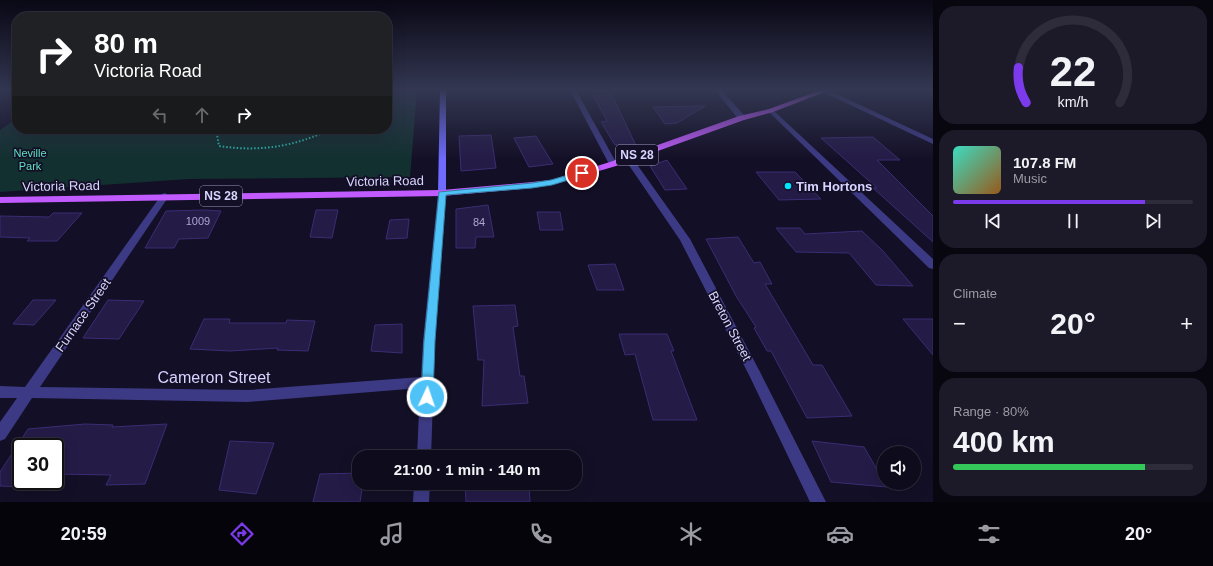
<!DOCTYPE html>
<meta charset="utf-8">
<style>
:root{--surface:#0e0b1c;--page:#1c1929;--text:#f1f3f6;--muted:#9b9ba3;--line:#2e2b3b;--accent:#7c3aed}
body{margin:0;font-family:Arial,sans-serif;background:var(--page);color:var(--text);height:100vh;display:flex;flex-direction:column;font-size:15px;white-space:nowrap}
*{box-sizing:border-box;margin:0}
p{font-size:13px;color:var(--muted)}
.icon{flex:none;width:22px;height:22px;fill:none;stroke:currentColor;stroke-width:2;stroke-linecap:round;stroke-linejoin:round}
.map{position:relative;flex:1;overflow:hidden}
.details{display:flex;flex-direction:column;gap:6px;padding:6px;background:#08060f;width:280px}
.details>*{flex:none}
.top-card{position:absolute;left:12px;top:12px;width:380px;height:122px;border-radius:16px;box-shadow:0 4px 16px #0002,0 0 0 1px var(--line);background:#202124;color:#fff;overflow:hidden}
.buttons{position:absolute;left:877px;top:446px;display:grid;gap:8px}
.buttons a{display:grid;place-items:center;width:44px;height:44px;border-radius:50%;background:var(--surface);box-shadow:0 4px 16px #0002,0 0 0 1px var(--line);font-size:20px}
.speed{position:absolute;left:12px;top:438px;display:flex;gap:8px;font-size:20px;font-weight:700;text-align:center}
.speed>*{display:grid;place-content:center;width:52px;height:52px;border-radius:50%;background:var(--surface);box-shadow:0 4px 16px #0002,0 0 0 1px var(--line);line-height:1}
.speed .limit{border:2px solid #111;border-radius:6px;background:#fff;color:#111}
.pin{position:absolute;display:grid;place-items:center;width:34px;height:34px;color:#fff;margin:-17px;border:2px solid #fff;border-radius:50%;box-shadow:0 1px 4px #0007}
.me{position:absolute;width:44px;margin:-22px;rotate:3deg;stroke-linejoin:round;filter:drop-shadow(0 0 3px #0008)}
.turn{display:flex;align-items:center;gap:14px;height:84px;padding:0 16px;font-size:18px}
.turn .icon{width:52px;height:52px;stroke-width:2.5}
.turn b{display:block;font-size:28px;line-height:34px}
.lanes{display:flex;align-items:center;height:38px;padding:0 16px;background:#0003;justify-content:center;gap:20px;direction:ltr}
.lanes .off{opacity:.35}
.big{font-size:30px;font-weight:800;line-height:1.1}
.details .widget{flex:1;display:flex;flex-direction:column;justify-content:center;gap:6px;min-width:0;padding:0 14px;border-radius:16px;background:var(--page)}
.details .dial{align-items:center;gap:0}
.dial svg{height:104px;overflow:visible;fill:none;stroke:var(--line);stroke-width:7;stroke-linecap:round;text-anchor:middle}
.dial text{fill:var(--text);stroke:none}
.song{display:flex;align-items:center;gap:12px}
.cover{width:48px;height:48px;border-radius:6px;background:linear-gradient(135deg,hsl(170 70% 55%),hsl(30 70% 35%))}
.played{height:4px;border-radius:2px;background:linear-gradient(90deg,var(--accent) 80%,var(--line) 80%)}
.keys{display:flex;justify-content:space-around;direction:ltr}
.heat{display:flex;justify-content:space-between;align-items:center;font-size:22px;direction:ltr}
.charge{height:6px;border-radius:3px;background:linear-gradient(90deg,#34c759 80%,var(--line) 0)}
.trip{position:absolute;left:352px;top:450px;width:230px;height:40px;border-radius:16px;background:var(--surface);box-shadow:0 4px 16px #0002,0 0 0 1px var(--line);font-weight:800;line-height:40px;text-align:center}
.dock{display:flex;height:64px;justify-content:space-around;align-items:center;background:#06040b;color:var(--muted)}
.dock .icon{width:28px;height:28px}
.dock .selected{color:var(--accent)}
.dock b{font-size:18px;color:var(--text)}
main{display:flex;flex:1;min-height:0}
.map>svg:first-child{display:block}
</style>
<main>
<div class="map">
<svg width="933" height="502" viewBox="0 0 933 502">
<rect width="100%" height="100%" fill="#130f26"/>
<polygon fill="#12302f" points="387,90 417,90 410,177 189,179 0,192 0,130 17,118 17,129 387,129"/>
<g fill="#241b47" stroke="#3b2d73">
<polygon points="593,95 612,95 638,150 624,155 618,144 615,145 601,122 607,121"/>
<polygon points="705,106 677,123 665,124 653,107"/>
<polygon points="491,135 496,168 461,171 459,136"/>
<polygon points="536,136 553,164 529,167 514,138"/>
<polygon points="873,137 900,160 877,160 933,216 933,242 873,188 877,188 821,138"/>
<polygon points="667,160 687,189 665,190 650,166"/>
<polygon points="756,172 795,172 821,199 779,200"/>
<polygon points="488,205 494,237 476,237 475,248 456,248 456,209"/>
<polygon points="316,210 338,210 332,238 310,237"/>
<polygon points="166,211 205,210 221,211 208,238 179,239 174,248 145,248"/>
<polygon points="537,212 560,212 563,230 540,230"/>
<polygon points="53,213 82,213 57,241 27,241 30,238 0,237 0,216 49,217"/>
<polygon points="409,219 407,238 386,239 390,220"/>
<polygon points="776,228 800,228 805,234 862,231 883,251 913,286 876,285 849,253 796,252"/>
<polygon points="738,237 754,263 760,262 772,284 765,284 813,365 822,365 852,416 807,418 771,351 767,351 754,328 756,327 736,296 706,239"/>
<polygon points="615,264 624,290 597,290 588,265"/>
<polygon points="33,300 56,300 34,325 13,324"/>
<polygon points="108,300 144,301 119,339 83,338"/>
<polygon points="515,305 518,326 513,327 520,376 524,376 528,403 482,406 484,360 478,360 473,306"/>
<polygon points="204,319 230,319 229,323 286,323 287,320 315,321 308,351 277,350 278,348 230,351 190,349"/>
<polygon points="903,319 933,319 933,355"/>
<polygon points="402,324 402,353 371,351 375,325"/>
<polygon points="619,334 667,334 674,351 671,351 697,420 653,420 635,354 625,355"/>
<polygon points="85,424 113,425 112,427 167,424 145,484 106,485 111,475 55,474 55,447 21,447 21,487 0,486 0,472 28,429"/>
<polygon points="230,441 274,443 256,494 219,490"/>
<polygon points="812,441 864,447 887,487 831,482"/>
<polygon points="526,450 527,457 484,457 484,451"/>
<polygon points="359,473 359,483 363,483 360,502 313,502 320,474"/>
<polygon points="465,483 529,483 530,502 466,502"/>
</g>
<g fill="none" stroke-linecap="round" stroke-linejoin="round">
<path stroke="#2fb8b0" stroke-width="2" stroke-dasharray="1.5 2" stroke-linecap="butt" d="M 216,129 L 219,146 C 259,152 294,147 331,129"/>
<g fill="#3d3a85" fill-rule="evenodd">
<polygon points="570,90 576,90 617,164 616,166 613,166 609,164"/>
<polygon points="715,90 721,90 745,116 745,120 739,120"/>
<polygon points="823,90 828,90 933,139 933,144 823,92"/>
<polygon points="769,110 773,110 933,259 933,269 929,268 769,112"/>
<polygon points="625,156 631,156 690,239 759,370 826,502 810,502 750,377 680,240 624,158"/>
<polygon points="442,190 446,193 435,341 431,457 417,457 420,388 248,402 32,398 5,439 0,441 0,422 17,398 0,398 0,386 25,387 162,194 165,193 169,196 40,387 248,390 421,377 423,341 438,193"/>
<polygon points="414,483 430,483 429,502 413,502"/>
</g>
<polygon fill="#6f6bff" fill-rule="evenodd" points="440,90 446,90 446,193 442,196 438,193"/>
<polygon fill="#c25bff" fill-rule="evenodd" points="821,90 830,90 773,112 744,120 616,166 555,184 532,188 442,196 0,203 0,197 442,190 532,182 551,180 610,162 739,116 769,109"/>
</g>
<linearGradient id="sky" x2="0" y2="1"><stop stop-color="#0a0815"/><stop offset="0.56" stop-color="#333752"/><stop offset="1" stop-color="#333752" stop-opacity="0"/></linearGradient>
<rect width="933" height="160" fill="url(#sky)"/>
<polygon fill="#4fc3f7" stroke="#337fa1" points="582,171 585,171 585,175 552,185 532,188 446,195 435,341 433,397 431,401 427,402 423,401 421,397 424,341 439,192 532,183 551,180"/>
<circle fill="#00e5ff" stroke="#130f26" stroke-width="1.5" cx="788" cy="186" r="4"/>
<g text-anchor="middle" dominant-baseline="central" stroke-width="3.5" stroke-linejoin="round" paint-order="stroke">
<g font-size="11" fill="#5fe0c0" stroke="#130f26">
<text x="30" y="153">Neville<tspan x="30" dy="13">Park</tspan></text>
</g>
<g font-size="11" fill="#aca6d1">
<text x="198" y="221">1009</text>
<text x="479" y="222">84</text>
</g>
<g fill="#130f26" stroke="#9e99be" stroke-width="1">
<rect x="616" y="145" width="42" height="20" rx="3"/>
<rect x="200" y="186" width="42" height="20" rx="3"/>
</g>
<g font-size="12" font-weight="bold" fill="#d9d4ff">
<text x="637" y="155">NS 28</text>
<text x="221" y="196">NS 28</text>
</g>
<g font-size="13" fill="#d9d4ff" stroke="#130f26">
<text transform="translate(385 181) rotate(-1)">Victoria Road</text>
<text transform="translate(61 186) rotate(-1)">Victoria Road</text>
<text transform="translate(83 315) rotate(-55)">Furnace Street</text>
<text transform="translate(730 326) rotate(62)">Breton Street</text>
</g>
<g font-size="13" font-weight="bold" fill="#d9d4ff" stroke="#130f26" text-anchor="start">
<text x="796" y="186">Tim Hortons</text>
</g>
<g font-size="16" fill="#d9d4ff" stroke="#130f26">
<text x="214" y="377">Cameron Street</text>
</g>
</g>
</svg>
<div class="buttons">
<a><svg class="icon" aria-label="sound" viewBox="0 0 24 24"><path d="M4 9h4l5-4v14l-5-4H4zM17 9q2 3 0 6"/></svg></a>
</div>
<div class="speed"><div class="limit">30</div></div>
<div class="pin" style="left:582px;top:173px;background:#d93025"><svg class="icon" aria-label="arrive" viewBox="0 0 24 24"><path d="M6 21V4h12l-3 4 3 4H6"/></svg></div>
<svg class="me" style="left:427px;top:397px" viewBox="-20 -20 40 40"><circle r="17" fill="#4fc3f7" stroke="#fff" stroke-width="3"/><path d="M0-11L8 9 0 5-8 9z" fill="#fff"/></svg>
<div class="trip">21:00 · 1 min · 140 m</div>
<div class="top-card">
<div class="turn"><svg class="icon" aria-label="right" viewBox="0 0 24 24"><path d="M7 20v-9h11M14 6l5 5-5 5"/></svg><div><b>80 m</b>Victoria Road</div></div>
<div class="lanes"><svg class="icon off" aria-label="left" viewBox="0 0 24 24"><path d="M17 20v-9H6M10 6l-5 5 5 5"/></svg><svg class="icon off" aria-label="ahead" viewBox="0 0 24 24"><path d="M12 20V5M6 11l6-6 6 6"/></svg><svg class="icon" aria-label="right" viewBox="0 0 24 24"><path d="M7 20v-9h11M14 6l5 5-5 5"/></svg></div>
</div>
</div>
<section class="details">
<div class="widget dial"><svg viewBox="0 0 100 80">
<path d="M14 69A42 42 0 1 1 86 69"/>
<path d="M14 69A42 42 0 0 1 8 42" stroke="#7c3aed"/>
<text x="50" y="56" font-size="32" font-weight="700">22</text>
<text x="50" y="72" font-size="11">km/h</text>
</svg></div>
<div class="widget">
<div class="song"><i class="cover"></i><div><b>107.8 FM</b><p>Music</p></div></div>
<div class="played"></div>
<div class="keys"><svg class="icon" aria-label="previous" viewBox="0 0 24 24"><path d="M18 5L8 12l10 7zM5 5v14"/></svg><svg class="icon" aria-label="pause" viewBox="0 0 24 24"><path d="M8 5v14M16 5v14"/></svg><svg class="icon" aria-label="next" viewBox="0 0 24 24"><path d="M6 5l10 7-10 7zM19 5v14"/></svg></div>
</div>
<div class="widget"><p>Climate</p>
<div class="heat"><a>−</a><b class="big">20°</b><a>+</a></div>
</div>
<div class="widget"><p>Range · 80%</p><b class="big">400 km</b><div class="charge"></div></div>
</section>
</main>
<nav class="dock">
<b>20:59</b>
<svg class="icon selected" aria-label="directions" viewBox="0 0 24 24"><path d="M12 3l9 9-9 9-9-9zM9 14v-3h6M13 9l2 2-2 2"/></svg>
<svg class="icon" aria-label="music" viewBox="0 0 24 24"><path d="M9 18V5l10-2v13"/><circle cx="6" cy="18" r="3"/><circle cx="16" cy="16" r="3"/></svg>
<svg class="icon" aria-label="phone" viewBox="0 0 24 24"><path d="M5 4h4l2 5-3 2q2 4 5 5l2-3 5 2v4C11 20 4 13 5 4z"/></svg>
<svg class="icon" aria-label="climate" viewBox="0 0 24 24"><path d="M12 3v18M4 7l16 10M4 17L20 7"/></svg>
<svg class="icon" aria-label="car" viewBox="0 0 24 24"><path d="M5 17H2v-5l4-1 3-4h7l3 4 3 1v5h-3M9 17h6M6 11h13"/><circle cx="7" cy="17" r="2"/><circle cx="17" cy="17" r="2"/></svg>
<svg class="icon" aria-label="filters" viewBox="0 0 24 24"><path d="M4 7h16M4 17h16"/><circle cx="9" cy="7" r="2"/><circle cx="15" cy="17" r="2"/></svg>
<b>20°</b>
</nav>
